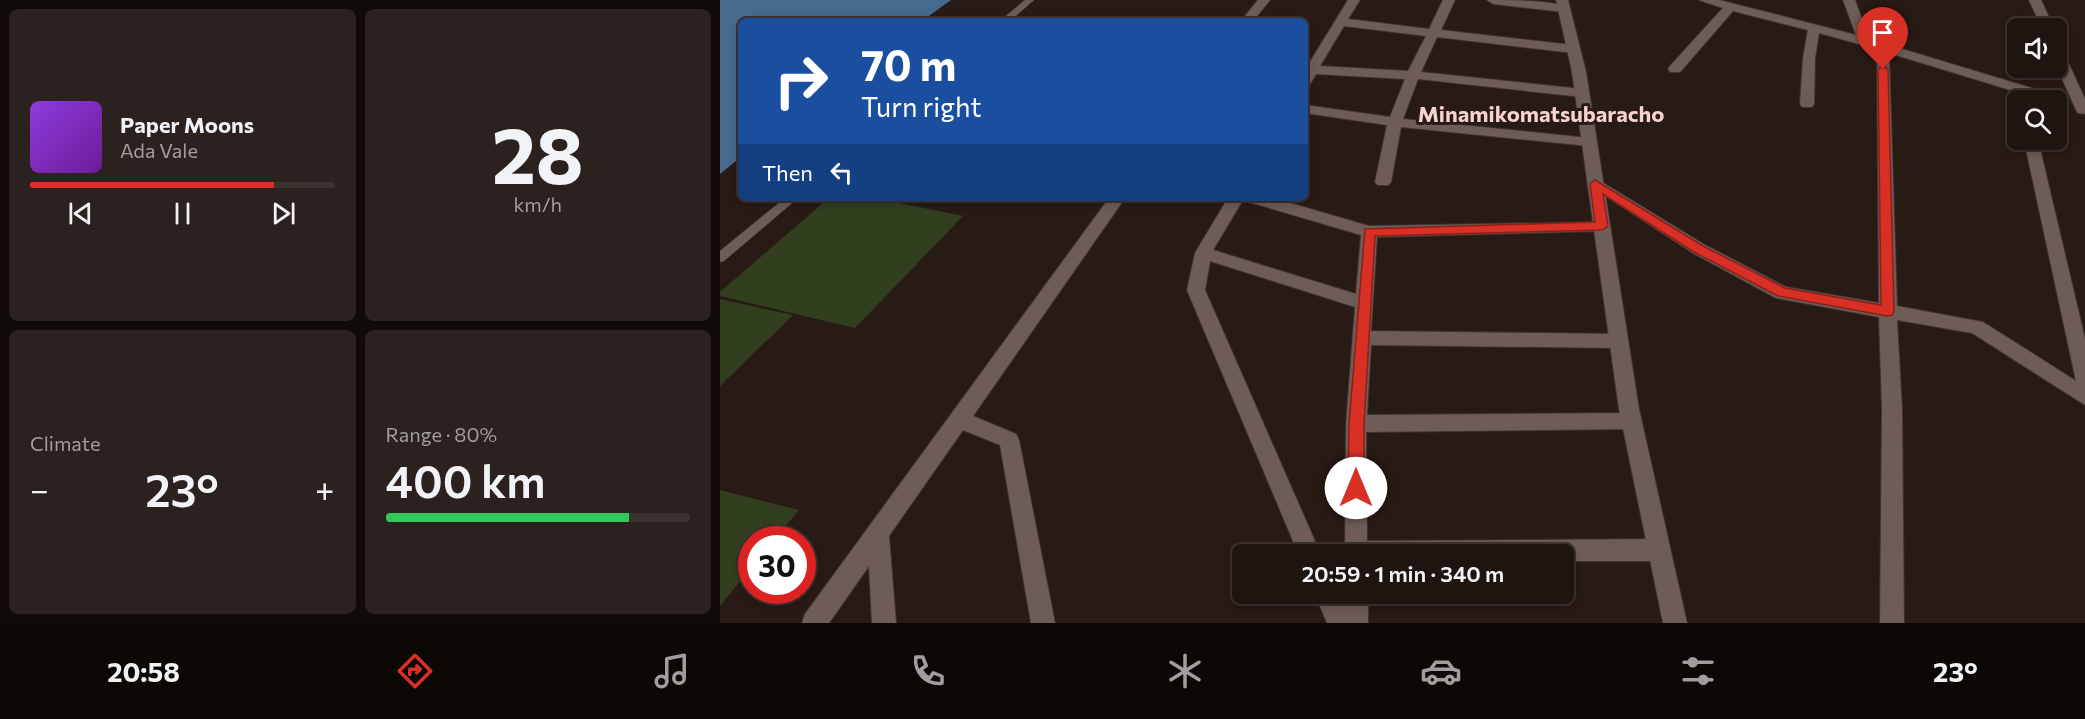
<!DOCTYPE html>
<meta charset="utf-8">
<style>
:root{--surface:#1e1410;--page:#2b211e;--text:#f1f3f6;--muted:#a19e9f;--line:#3c3330;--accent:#d93025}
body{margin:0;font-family:Commissioner,sans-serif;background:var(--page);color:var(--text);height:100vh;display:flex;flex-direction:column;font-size:22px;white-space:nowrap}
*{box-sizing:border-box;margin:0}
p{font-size:20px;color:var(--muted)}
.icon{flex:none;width:33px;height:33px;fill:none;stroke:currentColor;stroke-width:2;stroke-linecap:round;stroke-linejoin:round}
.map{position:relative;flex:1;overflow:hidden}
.details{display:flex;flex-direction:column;gap:9px;padding:9px;background:#100b09;width:720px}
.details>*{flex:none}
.top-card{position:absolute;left:18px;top:18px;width:570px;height:183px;border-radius:9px;box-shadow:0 3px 9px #0003,0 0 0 2px var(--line);background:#1a4fa0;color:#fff;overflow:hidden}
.buttons{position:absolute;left:1287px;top:18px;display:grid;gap:12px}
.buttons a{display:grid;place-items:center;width:60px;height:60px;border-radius:9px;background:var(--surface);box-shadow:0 3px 9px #0003,0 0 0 2px var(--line);font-size:30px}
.speed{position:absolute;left:18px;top:526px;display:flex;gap:12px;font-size:30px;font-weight:700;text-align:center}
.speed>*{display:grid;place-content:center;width:78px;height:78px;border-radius:50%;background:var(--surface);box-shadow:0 3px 9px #0003,0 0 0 2px var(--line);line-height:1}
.speed .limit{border:9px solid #d22;background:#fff;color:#111}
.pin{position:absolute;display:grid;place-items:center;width:51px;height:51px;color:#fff;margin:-62px -26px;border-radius:50% 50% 50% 0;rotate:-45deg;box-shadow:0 0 6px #0007}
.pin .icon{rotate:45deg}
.me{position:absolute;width:66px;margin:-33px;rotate:0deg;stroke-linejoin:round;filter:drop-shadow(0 0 4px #0008)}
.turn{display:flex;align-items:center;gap:21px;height:126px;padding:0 24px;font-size:27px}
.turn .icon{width:78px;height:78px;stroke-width:2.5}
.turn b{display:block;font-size:42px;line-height:51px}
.then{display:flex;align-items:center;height:57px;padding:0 24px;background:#0003;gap:12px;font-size:22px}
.big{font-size:45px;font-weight:600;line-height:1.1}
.details .tile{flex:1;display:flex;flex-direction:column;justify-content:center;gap:9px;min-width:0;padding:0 21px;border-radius:9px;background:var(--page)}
.details .dial{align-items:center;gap:0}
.dial b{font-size:78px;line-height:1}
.song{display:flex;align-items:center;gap:18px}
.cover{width:72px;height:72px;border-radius:9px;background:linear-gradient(135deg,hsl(270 70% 55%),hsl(280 70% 35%))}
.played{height:6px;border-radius:3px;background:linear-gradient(90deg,var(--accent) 80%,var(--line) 80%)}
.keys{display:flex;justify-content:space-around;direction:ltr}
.heat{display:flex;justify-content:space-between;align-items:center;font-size:33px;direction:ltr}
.charge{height:9px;border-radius:4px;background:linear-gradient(90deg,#34c759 80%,var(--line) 0)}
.details .tiles{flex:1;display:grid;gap:9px;grid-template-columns:repeat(2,1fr)}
.trip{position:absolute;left:512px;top:544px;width:342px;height:60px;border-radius:9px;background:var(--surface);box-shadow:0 3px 9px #0003,0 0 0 2px var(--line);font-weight:600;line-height:60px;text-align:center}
.tab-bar{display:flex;height:96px;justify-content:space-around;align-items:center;background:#0c0806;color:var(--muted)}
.tab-bar .icon{width:42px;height:42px}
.tab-bar .current{color:var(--accent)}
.tab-bar b{font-size:27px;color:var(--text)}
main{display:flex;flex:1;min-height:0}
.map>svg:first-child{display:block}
</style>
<main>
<section class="details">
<div class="tiles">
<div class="tile">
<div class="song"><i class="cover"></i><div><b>Paper Moons</b><p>Ada Vale</p></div></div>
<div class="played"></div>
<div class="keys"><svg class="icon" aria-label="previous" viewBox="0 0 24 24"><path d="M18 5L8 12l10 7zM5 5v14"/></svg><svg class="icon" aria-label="pause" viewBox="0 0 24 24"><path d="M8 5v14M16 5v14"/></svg><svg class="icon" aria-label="next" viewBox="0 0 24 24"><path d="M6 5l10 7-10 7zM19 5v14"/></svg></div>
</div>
<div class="tile dial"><b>28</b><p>km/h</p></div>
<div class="tile"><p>Climate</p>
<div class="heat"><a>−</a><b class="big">23°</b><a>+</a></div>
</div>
<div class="tile"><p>Range · 80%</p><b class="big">400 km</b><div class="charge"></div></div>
</div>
</section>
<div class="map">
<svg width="1365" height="623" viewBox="0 0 1365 623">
<rect width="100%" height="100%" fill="#281a15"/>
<g fill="#313f1f">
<polygon points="109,198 155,198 243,216 135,328 0,296 0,292"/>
<polygon points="0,299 73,315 0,386"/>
<polygon points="0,490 79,510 54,540 32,540 31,568 0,606"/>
</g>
<polygon fill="#47698b" points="0,0 231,0 202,21 21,21 21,157 0,174"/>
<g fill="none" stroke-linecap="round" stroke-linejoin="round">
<defs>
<g id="service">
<polygon points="305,0 314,0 290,21 280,21"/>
<polygon points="65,198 78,198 4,261 0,262 0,251"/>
</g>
<g id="minor">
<polygon points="538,0 550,0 533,21 521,21"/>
<path d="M 628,0 L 640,0 L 628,19 L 709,29 L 723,0 L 735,0 L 721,30 L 853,45 L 859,49 L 853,53 L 717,37 L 701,72 L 862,89 L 869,93 L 862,97 L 698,79 L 683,119 L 869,138 L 876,142 L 869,146 L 681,127 L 671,182 L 668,185 L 658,185 L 655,182 L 667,125 L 585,113 L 585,105 L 670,117 L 685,79 L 596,74 L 590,84 L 585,85 L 585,70 ZM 624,26 L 706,36 L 688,71 L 600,66 Z"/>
<path d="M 767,0 C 784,0 837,0 849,8 L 843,12 L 773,4 Z"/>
<polygon points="979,0 999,0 1136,35 1123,0 1135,0 1149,39 1341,97 1343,100 1336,104 1336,100 1323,100 1169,53 1177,306 1263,322 1356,381 1304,140 1318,140 1365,339 1365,405 1252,333 1177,320 1182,409 1184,623 1160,623 1162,409 1159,317 1056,298 973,253 867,184 870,181 880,181 985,245 1066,287 1159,303 1157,49 1099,33 1095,58 1094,104 1092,107 1082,107 1080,104 1083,58 1088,30 1013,11 960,72 950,72 948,69 950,66 1003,8"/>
<polygon points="1309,0 1321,0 1334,28 1322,28"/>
<polygon points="1336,45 1342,49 1365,99 1365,114 1358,113 1356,110 1336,65"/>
<polygon points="389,198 405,198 253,416 296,434 299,440 335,623 311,623 280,445 243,430 169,536 176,623 152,623 149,566 109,623 82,623 85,614"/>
<polygon points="508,198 524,198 493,250 636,294 641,235 529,202 527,198 553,198 649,226 888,222 890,226 888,230 882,231 657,237 651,331 899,334 906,336 908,341 906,346 899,348 651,345 647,415 911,413 918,415 921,421 918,427 911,429 646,432 647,541 939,539 947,542 950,550 947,558 939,561 843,561 843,555 625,555 626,424 635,307 490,261 485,290 601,555 579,555 467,290 475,253"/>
<polygon points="595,594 619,594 624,606 624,594 648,594 648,623 607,623"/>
</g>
<polygon id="tertiary" points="836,0 848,0 866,72 919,409 967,623 943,623 899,409 852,72"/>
</defs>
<use href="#service" stroke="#403531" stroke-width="1"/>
<use href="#minor" stroke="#403531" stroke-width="2"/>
<use href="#tertiary" stroke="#403531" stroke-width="2"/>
<use href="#service" fill="#6e5c56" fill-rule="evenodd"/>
<use href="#minor" fill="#6e5c56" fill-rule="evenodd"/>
<use href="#tertiary" fill="#6e5c56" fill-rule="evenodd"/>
</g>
<polygon fill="#d93025" stroke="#8d1f18" stroke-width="1.5" points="1163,66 1168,69 1174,311 1172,315 1167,316 1058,296 974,252 883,194 888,226 882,230 655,236 644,424 644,488 642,493 636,495 631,493 628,488 629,424 645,229 875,222 870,184 875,180 983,246 1065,288 1161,305 1158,69"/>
<g text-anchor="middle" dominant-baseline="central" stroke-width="6" stroke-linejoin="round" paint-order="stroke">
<g font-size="22" font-weight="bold" fill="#f6d3ce" stroke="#281a15">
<text x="821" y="113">Minamikomatsubaracho</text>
</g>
</g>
</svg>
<div class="buttons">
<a><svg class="icon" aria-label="sound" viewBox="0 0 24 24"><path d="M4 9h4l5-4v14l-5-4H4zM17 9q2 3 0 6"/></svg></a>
<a><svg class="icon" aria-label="search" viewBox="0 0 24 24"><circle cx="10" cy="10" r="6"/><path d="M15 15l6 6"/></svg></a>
</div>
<div class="speed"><div class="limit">30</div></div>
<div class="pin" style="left:1163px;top:69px;background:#d93025"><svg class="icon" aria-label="arrive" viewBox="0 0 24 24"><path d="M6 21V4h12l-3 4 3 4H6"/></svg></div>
<svg class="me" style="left:636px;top:488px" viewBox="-20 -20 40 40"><circle r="19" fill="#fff"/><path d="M0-13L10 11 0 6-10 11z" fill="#d93025"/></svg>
<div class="trip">20:59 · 1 min · 340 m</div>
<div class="top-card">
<div class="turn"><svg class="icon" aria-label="right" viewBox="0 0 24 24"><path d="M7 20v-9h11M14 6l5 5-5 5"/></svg><div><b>70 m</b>Turn right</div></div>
<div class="then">Then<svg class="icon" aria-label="left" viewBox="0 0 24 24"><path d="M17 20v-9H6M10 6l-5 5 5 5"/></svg></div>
</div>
</div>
</main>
<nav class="tab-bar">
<b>20:58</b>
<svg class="icon current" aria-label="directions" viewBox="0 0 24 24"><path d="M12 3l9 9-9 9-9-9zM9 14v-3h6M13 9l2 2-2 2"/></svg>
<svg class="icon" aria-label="music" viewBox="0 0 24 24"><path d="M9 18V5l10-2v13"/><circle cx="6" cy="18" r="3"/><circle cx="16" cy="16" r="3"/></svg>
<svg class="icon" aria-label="phone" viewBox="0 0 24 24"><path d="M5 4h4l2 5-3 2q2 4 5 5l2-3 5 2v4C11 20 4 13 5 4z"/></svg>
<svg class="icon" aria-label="climate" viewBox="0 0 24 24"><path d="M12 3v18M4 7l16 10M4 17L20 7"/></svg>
<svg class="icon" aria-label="car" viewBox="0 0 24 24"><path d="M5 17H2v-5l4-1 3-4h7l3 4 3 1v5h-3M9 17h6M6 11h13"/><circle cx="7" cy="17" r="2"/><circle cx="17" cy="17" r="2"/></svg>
<svg class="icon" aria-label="filters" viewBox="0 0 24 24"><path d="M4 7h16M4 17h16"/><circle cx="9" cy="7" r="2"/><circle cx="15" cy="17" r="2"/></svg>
<b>23°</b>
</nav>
